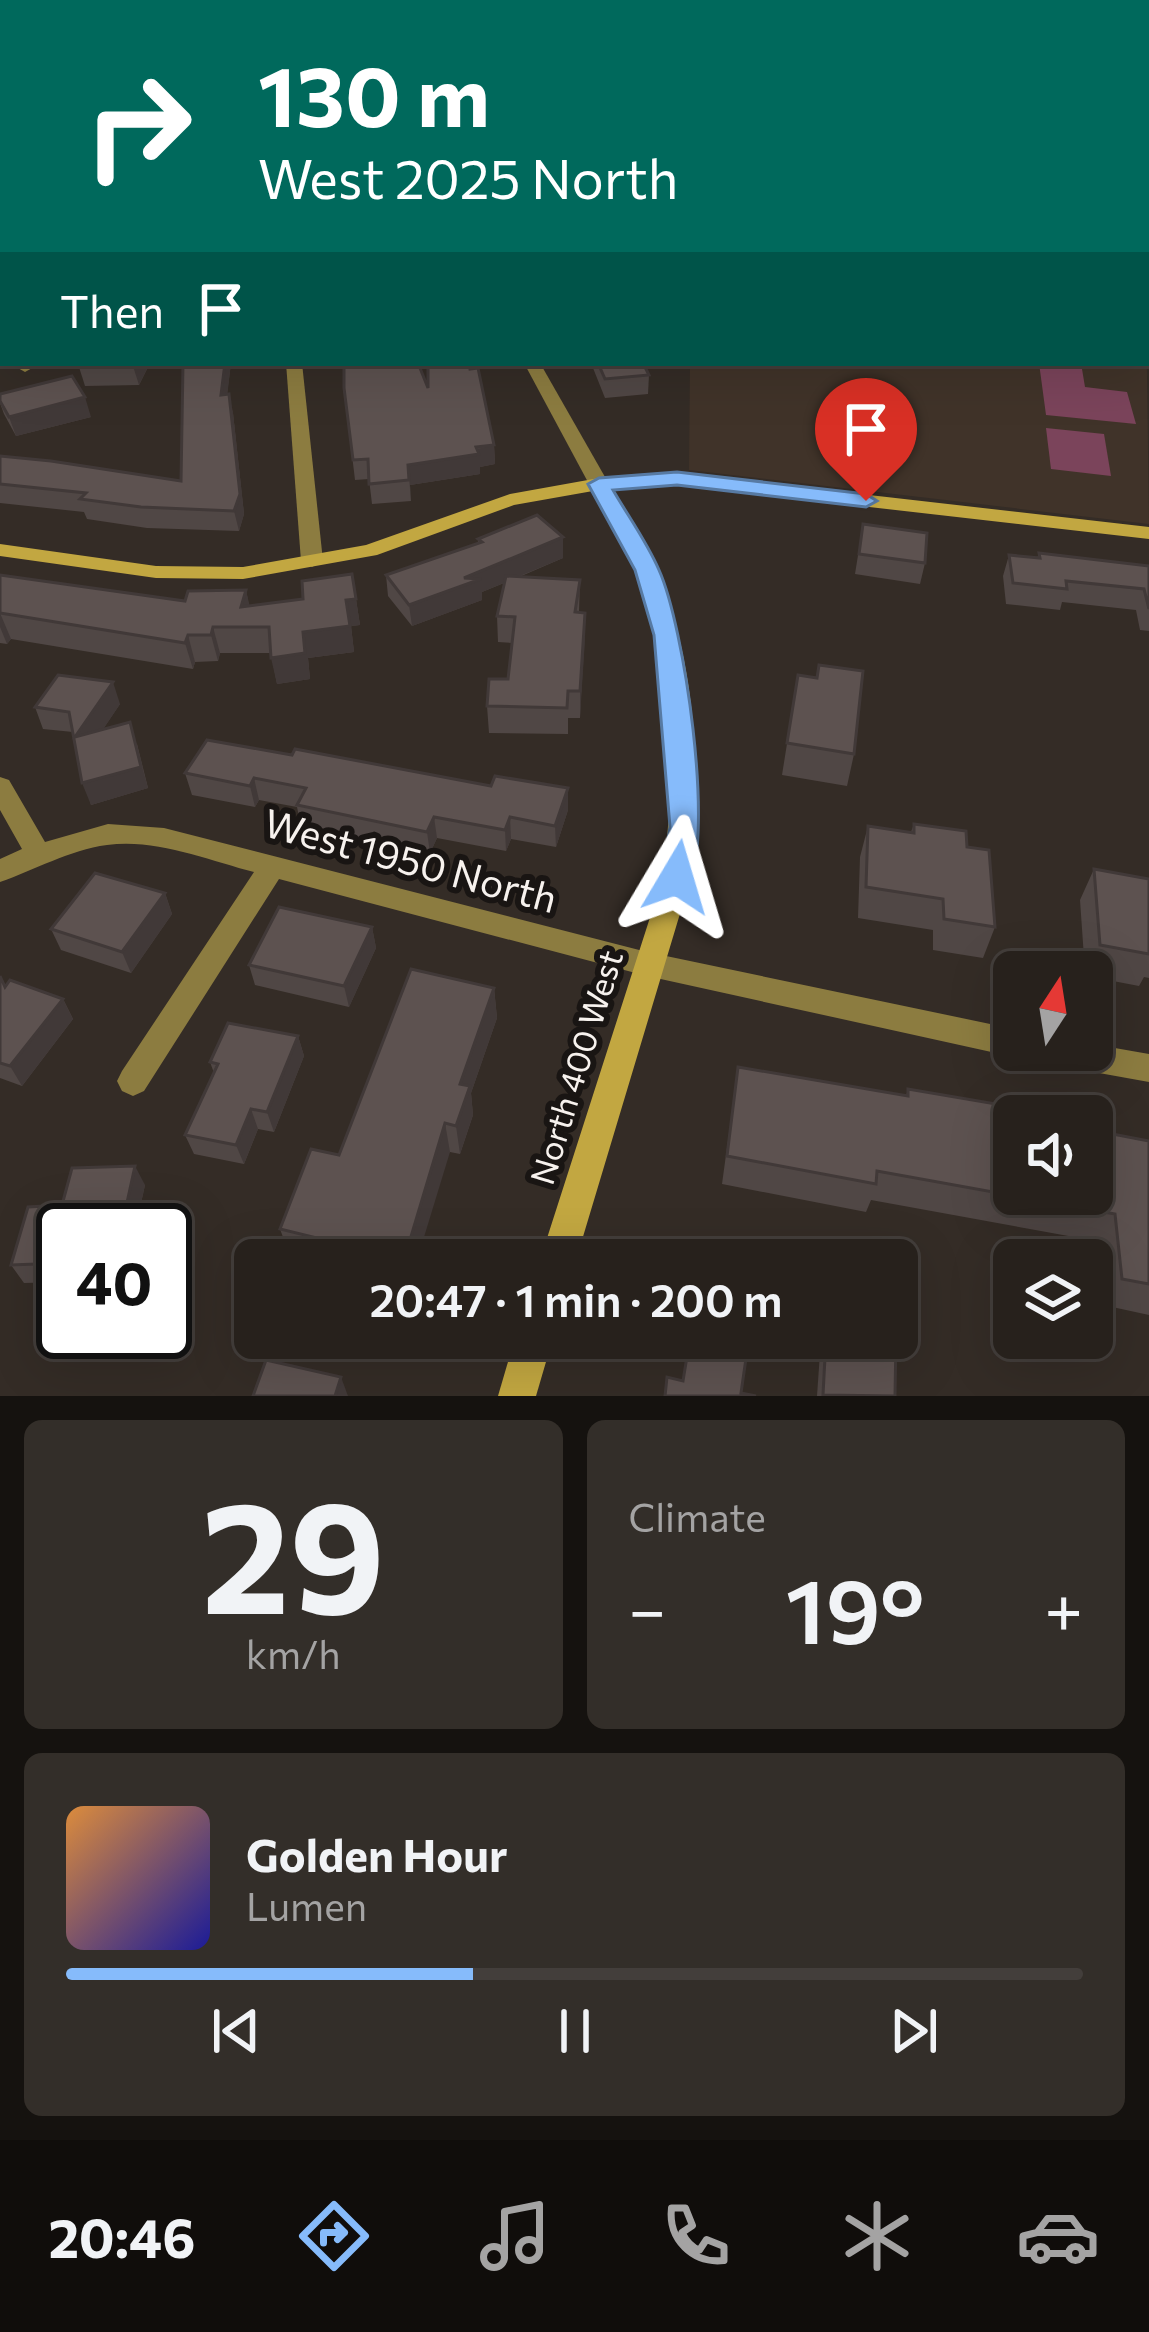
<!DOCTYPE html>
<meta charset="utf-8">
<style>
:root{--surface:#27211c;--page:#332e29;--text:#f1f3f6;--muted:#a4a3a3;--line:#433e3b;--accent:#86bbfb}
body{margin:0;font-family:Commissioner,sans-serif;background:var(--page);color:var(--text);height:100vh;display:flex;flex-direction:column;font-size:45px;white-space:nowrap}
*{box-sizing:border-box;margin:0}
p{font-size:39px;color:var(--muted)}
.icon{flex:none;width:66px;height:66px;fill:none;stroke:currentColor;stroke-width:2;stroke-linecap:round;stroke-linejoin:round}
.map{position:relative;height:1396px;overflow:hidden}
.details{display:flex;flex-direction:column;gap:24px;padding:24px;background:#15120f;flex:1}
.details>*{flex:none}
.guide{position:absolute;left:0px;top:0px;width:1149px;height:366px;box-shadow:0 12px 48px #0002,0 0 0 3px var(--line);background:#00695c;color:#fff;overflow:hidden}
.needle{width:78px;rotate:12deg}
.fabs{position:absolute;left:993px;top:951px;display:grid;gap:24px}
.fabs a{display:grid;place-items:center;width:120px;height:120px;border-radius:18px;background:var(--surface);box-shadow:0 12px 48px #0002,0 0 0 3px var(--line);font-size:60px}
.speed{position:absolute;left:36px;top:1203px;display:flex;gap:24px;font-size:60px;font-weight:700;text-align:center}
.speed>*{display:grid;place-content:center;width:156px;height:156px;border-radius:50%;background:var(--surface);box-shadow:0 12px 48px #0002,0 0 0 3px var(--line);line-height:1}
.speed .limit{border:6px solid #111;border-radius:18px;background:#fff;color:#111}
.pin{position:absolute;display:grid;place-items:center;width:102px;height:102px;color:#fff;margin:-123px -51px;border-radius:50% 50% 50% 0;rotate:-45deg;box-shadow:0 0 12px #0007}
.pin .icon{rotate:45deg}
.me{position:absolute;width:132px;margin:-66px;rotate:7deg;stroke-linejoin:round;filter:drop-shadow(0 0 9px #0008)}
.turn{display:flex;align-items:center;gap:42px;height:252px;padding:0 60px;font-size:54px}
.turn .icon{width:156px;height:156px;stroke-width:2.5}
.turn b{display:block;font-size:84px;line-height:102px}
.then{display:flex;align-items:center;height:114px;padding:0 60px;background:#0003;gap:24px;font-size:45px}
.big{font-size:90px;font-weight:600;line-height:1.1}
.details .tile{flex:1;display:flex;flex-direction:column;justify-content:center;gap:18px;min-width:0;padding:0 42px;border-radius:18px;background:var(--page)}
.details .dial{align-items:center;gap:0}
.dial b{font-size:156px;line-height:1}
.song{display:flex;align-items:center;gap:36px}
.cover{width:144px;height:144px;border-radius:18px;background:linear-gradient(135deg,hsl(30 70% 55%),hsl(240 70% 35%))}
.played{height:12px;border-radius:6px;background:linear-gradient(90deg,var(--accent) 40%,var(--line) 40%)}
.keys{display:flex;justify-content:space-around;direction:ltr}
.heat{display:flex;justify-content:space-between;align-items:center;font-size:66px;direction:ltr}
.details .tiles{flex:1;display:grid;gap:24px;grid-template-columns:1fr 1fr}
.tile:last-child{grid-column:span 2}
.trip{position:absolute;left:234px;top:1239px;width:684px;height:120px;border-radius:18px;background:var(--surface);box-shadow:0 12px 48px #0002,0 0 0 3px var(--line);font-weight:600;line-height:120px;text-align:center}
.menu{display:flex;height:192px;justify-content:space-around;align-items:center;background:#100d0b;color:var(--muted)}
.menu .icon{width:84px;height:84px}
.menu .on{color:var(--accent)}
.menu b{font-size:54px;color:var(--text)}
.map>svg:first-child{display:block}
</style>
<div class="map">
<svg width="1149" height="1396" viewBox="0 0 1149 1396">
<rect width="100%" height="100%" fill="#342c26"/>
<polygon fill="#403329" points="1146,301 1149,524 689,470 690,363 1146,363"/>
<g fill="#7b445b">
<polygon points="1039,363 1081,363 1085,387 1127,392 1136,424 1046,415"/>
<polygon points="1046,428 1104,434 1111,476 1051,469"/>
</g>
<g fill="none" stroke-linecap="round" stroke-linejoin="round">
<g fill="#8c7c40" fill-rule="evenodd">
<rect x="1146" y="97" width="3" height="7"/>
<polygon points="3,155 3,163 0,164 0,156"/>
<rect x="1146" y="205" width="3" height="8"/>
<polygon points="9,363 30,363 34,367 25,372"/>
<polygon points="286,363 302,363 323,561 312,567 301,561"/>
<polygon points="524,363 540,363 609,484 606,488 599,490 589,484"/>
<path d="M 0,777 L 9,780 L 45,842 L 108,824 L 164,828 L 647,952 L 1014,1029 L 1014,1050 L 1026,1050 L 1014,1057 L 647,976 L 279,879 L 144,1091 L 133,1096 L 122,1091 L 117,1081 L 122,1071 L 254,872 C 208,860 155,838 107,845 C 69,850 35,870 0,882 L 0,859 L 22,849 L 0,810 Z"/>
<polygon points="1092,1044 1149,1054 1149,1082 1049,1064 1038,1060 1033,1050 1092,1050"/>
</g>
<g fill="#c2a741" fill-rule="evenodd">
<polygon points="3,66 3,72 0,73 0,67"/>
<path d="M 677,473 L 1149,527 L 1149,539 L 677,485 L 612,489 C 627,513 643,537 654,562 C 696,658 702,775 691,877 L 576,1260 L 540,1260 L 663,877 C 676,776 673,660 634,564 C 623,538 608,515 593,491 L 514,505 L 377,555 L 243,579 L 156,578 L 0,556 L 0,544 L 156,566 L 243,567 L 366,545 L 510,494 L 599,478 Z"/>
<polygon points="515,1338 553,1338 536,1396 498,1396"/>
</g>
<g fill="#f9eab3" fill-rule="evenodd">
<polygon points="0,0 11,0 0,6"/>
<polygon points="80,0 99,0 78,3"/>
</g>
</g>
<g fill="#504745">
<polygon points="1136,0 1149,0 1149,11 1146,11 1146,3 1137,3"/>
<polygon points="0,190 3,191 3,322 0,321"/>
<rect x="1146" y="287" width="3" height="63"/>
<polygon points="81,363 150,363 139,385 85,386 79,367"/>
<polygon points="183,363 231,363 227,394 233,413 244,514 239,531 147,528 87,519 84,512 0,503 0,456 181,481"/>
<polygon points="591,363 643,363 649,375 648,394 605,398"/>
<polygon points="470,368 494,445 495,464 480,467 480,474 410,485 411,501 372,504 369,479 355,480 344,388 428,388"/>
<polygon points="0,394 91,417 16,436 4,414 0,403"/>
<polygon points="863,524 925,563 920,584 855,574"/>
<polygon points="563,537 563,558 519,577 580,580 579,612 585,613 580,718 568,718 568,734 489,733 487,706 508,679 512,643 498,642 497,616 504,583 482,592 482,600 412,626 388,596 386,575 478,543 478,539"/>
<polygon points="1039,553 1149,566 1149,631 1140,630 1136,610 1062,602 1060,610 1006,604 1003,576 1009,555 1037,558"/>
<polygon points="352,574 360,625 351,626 354,652 308,658 310,679 277,684 271,653 220,653 218,661 195,662 193,669 11,639 7,644 0,643 0,575 185,601 246,590 249,606 303,599"/>
<polygon points="798,675 816,678 854,754 847,786 782,775"/>
<polygon points="120,704 103,729 137,744 148,788 91,805 73,732 43,729 35,707"/>
<polygon points="292,755 491,786 568,788 568,810 556,847 511,839 506,851 437,838 430,853 301,826 297,807 259,800 255,807 192,795 185,773"/>
<polygon points="914,824 967,847 995,927 983,958 933,950 933,930 858,918 860,857 868,826 911,832"/>
<polygon points="1094,869 1149,879 1149,978 1144,977 1139,986 1092,977 1092,972 1085,972 1080,900"/>
<polygon points="165,893 172,914 131,973 61,950 51,929"/>
<polygon points="372,927 376,948 349,1007 255,985 249,965"/>
<polygon points="0,976 6,986 63,999 73,1019 22,1086 0,1078"/>
<polygon points="494,988 497,1018 471,1093 473,1115 460,1154 450,1152 304,1260 290,1256 280,1229 339,1155"/>
<polygon points="298,1036 304,1056 274,1132 258,1129 244,1164 194,1154 185,1135 214,1073 210,1062"/>
<polygon points="738,1067 906,1096 908,1089 1014,1116 1149,1141 1149,1315 1103,1305 1096,1241 871,1200 866,1212 722,1184"/>
<polygon points="145,1185 135,1230 63,1230 63,1282 24,1283 11,1265 62,1205"/>
<polygon points="821,1338 896,1338 895,1396 817,1396"/>
</g>
<g fill="#413938">
<polygon points="135,363 150,363 139,385 133,366"/>
<polygon points="225,363 231,363 225,414 221,395"/>
<polygon points="229,394 233,413 244,514 239,531 234,511"/>
<polygon points="85,397 91,417 16,436 9,417"/>
<polygon points="494,445 495,464 480,467 480,474 410,485 411,501 408,465"/>
<polygon points="563,537 563,558 482,592 482,600 412,626 409,605 464,578"/>
<polygon points="246,590 252,616 241,607"/>
<polygon points="356,599 360,625 351,626 354,652 308,658 310,679 277,684 271,658 346,600"/>
<polygon points="0,613 11,639 7,644 0,627"/>
<polygon points="585,613 585,639 580,718 580,691"/>
<polygon points="213,627 220,653 218,661 211,635"/>
<polygon points="188,635 195,662 193,669 185,643"/>
<polygon points="113,682 120,704 84,758 75,737"/>
<polygon points="130,722 148,788 91,805 82,783"/>
<polygon points="254,778 259,800 255,807 250,786"/>
<polygon points="568,788 568,810 556,847 555,826"/>
<polygon points="434,817 437,838 430,853 427,832"/>
<polygon points="510,817 511,839 506,851 505,830"/>
<polygon points="165,893 172,914 131,973 122,952"/>
<polygon points="372,927 376,948 349,1007 344,986"/>
<polygon points="494,988 497,1018 471,1093 473,1115 460,1154 456,1126 460,1084"/>
<polygon points="63,999 73,1019 22,1086 10,1066"/>
<polygon points="298,1036 304,1056 274,1132 267,1112"/>
<polygon points="251,1109 258,1129 244,1164 236,1145"/>
<polygon points="445,1123 450,1152 417,1260 404,1260"/>
<polygon points="135,1166 145,1185 135,1230 121,1230"/>
<polygon points="341,1377 348,1396 335,1396"/>
</g>
<g fill="#5d5250" stroke="#413938" stroke-width="3">
<polygon points="194,0 403,0 399,3 239,3"/>
<polygon points="0,190 3,191 3,304 0,304"/>
<rect x="1146" y="287" width="3" height="35"/>
<polygon points="81,363 135,363 133,366 79,367"/>
<polygon points="183,363 225,363 221,395 229,394 240,494 234,511 141,507 80,499 86,493 0,484 0,456 51,461 181,481"/>
<polygon points="344,363 418,363 428,388 428,363 469,363 470,369 478,368 494,445 476,447 479,454 408,465 409,480 369,484 368,459 353,460 344,388"/>
<polygon points="598,363 643,363 649,375 605,379"/>
<polygon points="72,376 85,397 9,417 0,401 0,394"/>
<polygon points="537,515 563,537 464,578 481,579 409,605 386,575 482,542 478,539"/>
<polygon points="863,524 927,533 925,563 859,554"/>
<polygon points="1039,553 1149,566 1149,609 1144,589 1066,581 1067,589 1013,583 1009,555 1040,558"/>
<polygon points="352,574 356,599 346,600 350,626 303,632 305,653 271,658 269,627 213,627 211,635 188,635 185,643 0,613 0,575 185,601 188,591 246,590 241,607 303,599 302,581"/>
<polygon points="506,576 580,580 575,612 585,613 580,691 568,691 567,708 487,706 489,679 508,679 515,617 497,616"/>
<polygon points="819,665 863,671 854,754 787,743 798,675 817,678"/>
<polygon points="58,675 113,682 75,737 130,722 141,767 82,783 69,712 35,707"/>
<polygon points="207,740 292,755 295,749 491,786 495,776 568,788 555,826 510,817 505,830 434,817 427,832 297,805 306,788 254,778 250,786 185,773"/>
<polygon points="914,824 966,831 967,847 989,850 995,927 944,919 943,899 866,887 868,826 914,833"/>
<polygon points="1094,869 1149,879 1149,954 1100,945"/>
<polygon points="95,873 165,893 122,952 51,929"/>
<polygon points="279,907 372,927 344,986 249,965"/>
<polygon points="411,969 494,988 460,1084 470,1086 456,1126 445,1123 404,1260 304,1260 313,1237 280,1229 311,1149 339,1155"/>
<polygon points="0,976 5,987 10,980 63,999 10,1066 0,1063"/>
<polygon points="228,1023 298,1036 267,1112 251,1109 236,1145 185,1135 218,1064 210,1062"/>
<polygon points="738,1067 908,1096 908,1089 1066,1116 1014,1116 1014,1194 1092,1194 1092,1130 1149,1141 1149,1284 1122,1279 1115,1214 877,1171 876,1184 727,1156"/>
<polygon points="135,1166 121,1230 63,1230 63,1263 11,1265 28,1207 62,1205 72,1168"/>
<polygon points="832,1241 897,1254 897,1273 897,1260 831,1260"/>
<polygon points="690,1338 749,1338 741,1393 756,1396 665,1396 667,1377 683,1381"/>
<polygon points="826,1338 896,1338 895,1396 823,1395"/>
<polygon points="266,1360 341,1377 335,1396 253,1396"/>
</g>
<path fill="#86bbfb" stroke="#577aa3" stroke-width="3" d="M 677,472 L 866,494 L 877,501 L 866,507 L 677,485 L 613,490 C 628,516 647,542 659,570 C 684,625 715,834 688,886 L 677,890 L 666,886 L 661,877 L 670,827 L 654,635 L 635,570 L 588,484 L 599,478 Z"/>
<g text-anchor="middle" dominant-baseline="central" stroke-width="12" stroke-linejoin="round" paint-order="stroke">
<g font-size="33" fill="#f7f2ee" stroke="#191513">
<text transform="translate(575 1067) rotate(-73)">North 400 West</text>
</g>
<g font-size="39" fill="#f7f2ee" stroke="#191513">
<text transform="translate(411 859) rotate(15)">West 1950 North</text>
</g>
</g>
</svg>
<div class="fabs">
<a><svg class="needle" viewBox="-14 -14 28 28"><path d="M0-13l5 13h-10z" fill="#e53935"/><path d="M0 13l5-13h-10z" fill="#a4a3a3"/></svg></a>
<a><svg class="icon" aria-label="sound" viewBox="0 0 24 24"><path d="M4 9h4l5-4v14l-5-4H4zM17 9q2 3 0 6"/></svg></a>
<a><svg class="icon" aria-label="layers" viewBox="0 0 24 24"><path d="M12 4l9 5-9 5-9-5zM3 14l9 5 9-5"/></svg></a>
</div>
<div class="speed"><div class="limit">40</div></div>
<div class="pin" style="left:866px;top:501px;background:#d93025"><svg class="icon" aria-label="arrive" viewBox="0 0 24 24"><path d="M6 21V4h12l-3 4 3 4H6"/></svg></div>
<svg class="me" style="left:677px;top:877px" viewBox="-20 -20 40 40"><path d="M0-17L14 15 0 8-14 15z" fill="#86bbfb" stroke="#fff" stroke-width="4"/></svg>
<div class="trip">20:47 · 1 min · 200 m</div>
<div class="guide">
<div class="turn"><svg class="icon" aria-label="right" viewBox="0 0 24 24"><path d="M7 20v-9h11M14 6l5 5-5 5"/></svg><div><b>130 m</b>West 2025 North</div></div>
<div class="then">Then<svg class="icon" aria-label="arrive" viewBox="0 0 24 24"><path d="M6 21V4h12l-3 4 3 4H6"/></svg></div>
</div>
</div>
<section class="details">
<div class="tiles">
<div class="tile dial"><b>29</b><p>km/h</p></div>
<div class="tile"><p>Climate</p>
<div class="heat"><a>−</a><b class="big">19°</b><a>+</a></div>
</div>
<div class="tile">
<div class="song"><i class="cover"></i><div><b>Golden Hour</b><p>Lumen</p></div></div>
<div class="played"></div>
<div class="keys"><svg class="icon" aria-label="previous" viewBox="0 0 24 24"><path d="M18 5L8 12l10 7zM5 5v14"/></svg><svg class="icon" aria-label="pause" viewBox="0 0 24 24"><path d="M8 5v14M16 5v14"/></svg><svg class="icon" aria-label="next" viewBox="0 0 24 24"><path d="M6 5l10 7-10 7zM19 5v14"/></svg></div>
</div>
</div>
</section>
<nav class="menu">
<b>20:46</b>
<svg class="icon on" aria-label="directions" viewBox="0 0 24 24"><path d="M12 3l9 9-9 9-9-9zM9 14v-3h6M13 9l2 2-2 2"/></svg>
<svg class="icon" aria-label="music" viewBox="0 0 24 24"><path d="M9 18V5l10-2v13"/><circle cx="6" cy="18" r="3"/><circle cx="16" cy="16" r="3"/></svg>
<svg class="icon" aria-label="phone" viewBox="0 0 24 24"><path d="M5 4h4l2 5-3 2q2 4 5 5l2-3 5 2v4C11 20 4 13 5 4z"/></svg>
<svg class="icon" aria-label="climate" viewBox="0 0 24 24"><path d="M12 3v18M4 7l16 10M4 17L20 7"/></svg>
<svg class="icon" aria-label="car" viewBox="0 0 24 24"><path d="M5 17H2v-5l4-1 3-4h7l3 4 3 1v5h-3M9 17h6M6 11h13"/><circle cx="7" cy="17" r="2"/><circle cx="17" cy="17" r="2"/></svg>
</nav>
